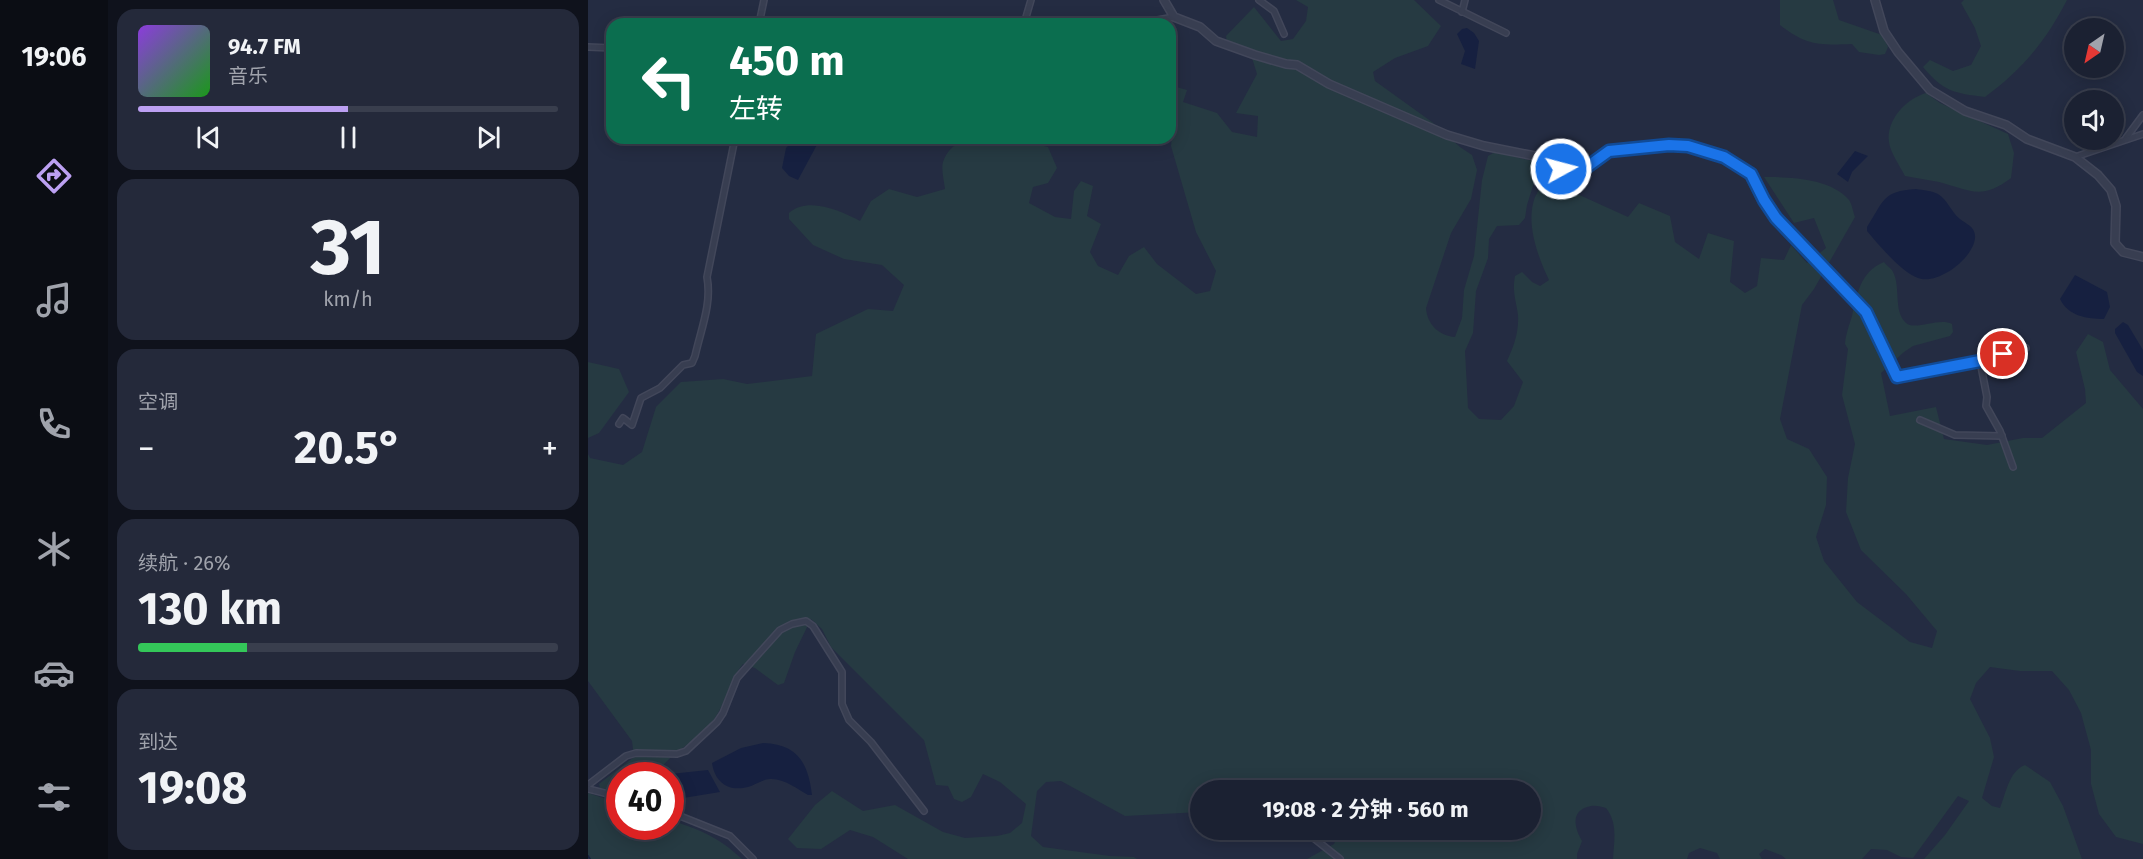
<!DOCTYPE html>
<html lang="zh">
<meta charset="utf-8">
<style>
:root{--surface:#1b2132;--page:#24293a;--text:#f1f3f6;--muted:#a0a3ac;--line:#393e4d;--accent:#bca0f2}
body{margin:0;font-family:"Fira Sans","Noto Sans SC",sans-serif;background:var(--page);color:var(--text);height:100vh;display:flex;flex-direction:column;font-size:22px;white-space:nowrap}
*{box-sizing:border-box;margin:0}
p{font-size:20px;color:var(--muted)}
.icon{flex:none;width:33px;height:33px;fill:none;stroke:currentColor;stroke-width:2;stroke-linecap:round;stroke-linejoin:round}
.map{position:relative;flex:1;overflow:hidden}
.side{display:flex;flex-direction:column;gap:9px;padding:9px;background:#0f121c;width:480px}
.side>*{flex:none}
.hud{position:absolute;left:18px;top:18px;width:570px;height:126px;border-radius:18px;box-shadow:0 3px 15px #0003,0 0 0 2px var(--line);background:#0b6e4f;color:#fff;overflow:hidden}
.needle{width:39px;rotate:214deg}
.controls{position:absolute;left:1476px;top:18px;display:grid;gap:12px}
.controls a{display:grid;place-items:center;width:60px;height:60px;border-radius:50%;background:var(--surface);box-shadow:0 3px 15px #0003,0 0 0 2px var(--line);font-size:30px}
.speed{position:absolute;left:18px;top:762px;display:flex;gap:12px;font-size:30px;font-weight:700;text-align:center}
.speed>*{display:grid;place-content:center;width:78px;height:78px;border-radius:50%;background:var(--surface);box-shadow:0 3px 15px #0003,0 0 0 2px var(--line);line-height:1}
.speed .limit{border:9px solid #d22;background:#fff;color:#111}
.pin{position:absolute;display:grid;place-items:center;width:51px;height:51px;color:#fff;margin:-26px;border:3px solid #fff;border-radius:50%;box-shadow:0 2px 6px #0007}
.me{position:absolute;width:66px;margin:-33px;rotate:83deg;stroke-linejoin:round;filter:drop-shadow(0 0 4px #0008)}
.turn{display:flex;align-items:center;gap:21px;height:126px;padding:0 24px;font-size:27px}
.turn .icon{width:78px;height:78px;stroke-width:2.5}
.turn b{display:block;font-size:42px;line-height:51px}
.big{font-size:45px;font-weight:700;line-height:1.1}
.side .card{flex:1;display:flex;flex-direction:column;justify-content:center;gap:9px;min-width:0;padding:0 21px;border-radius:18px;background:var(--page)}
.side .dial{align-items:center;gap:0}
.dial b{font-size:78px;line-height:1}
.song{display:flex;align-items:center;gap:18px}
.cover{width:72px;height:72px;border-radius:9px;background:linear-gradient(135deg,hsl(270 70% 55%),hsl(120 70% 35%))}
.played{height:6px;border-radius:3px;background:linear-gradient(90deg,var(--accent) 50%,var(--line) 50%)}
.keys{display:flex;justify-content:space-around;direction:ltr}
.heat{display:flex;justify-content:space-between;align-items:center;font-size:33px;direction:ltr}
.charge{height:9px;border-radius:4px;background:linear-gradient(90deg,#34c759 26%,var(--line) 0)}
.trip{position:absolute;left:602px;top:780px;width:351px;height:60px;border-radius:30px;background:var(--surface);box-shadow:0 3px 15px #0003,0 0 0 2px var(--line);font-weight:700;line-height:60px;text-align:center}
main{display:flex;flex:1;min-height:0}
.dock{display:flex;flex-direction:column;width:108px;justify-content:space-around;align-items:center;background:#0b0d14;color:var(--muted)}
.dock .icon{width:42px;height:42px}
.dock .current{color:var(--accent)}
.dock b{font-size:27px;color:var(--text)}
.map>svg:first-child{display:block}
</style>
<main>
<nav class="dock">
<b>19:06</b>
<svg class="icon current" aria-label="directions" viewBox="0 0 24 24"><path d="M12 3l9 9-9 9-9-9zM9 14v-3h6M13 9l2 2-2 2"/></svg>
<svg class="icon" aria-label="music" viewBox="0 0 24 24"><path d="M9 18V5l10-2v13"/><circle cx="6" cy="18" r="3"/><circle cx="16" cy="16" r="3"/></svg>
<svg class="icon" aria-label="phone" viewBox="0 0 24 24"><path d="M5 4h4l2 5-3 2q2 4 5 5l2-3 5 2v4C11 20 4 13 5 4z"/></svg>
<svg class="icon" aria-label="climate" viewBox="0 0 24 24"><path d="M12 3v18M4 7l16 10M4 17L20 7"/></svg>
<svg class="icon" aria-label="car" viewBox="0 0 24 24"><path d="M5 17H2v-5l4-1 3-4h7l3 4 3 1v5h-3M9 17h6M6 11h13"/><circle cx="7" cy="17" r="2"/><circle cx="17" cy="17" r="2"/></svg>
<svg class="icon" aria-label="filters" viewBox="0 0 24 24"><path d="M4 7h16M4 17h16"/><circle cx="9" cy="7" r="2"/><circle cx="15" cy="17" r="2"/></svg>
</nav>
<section class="side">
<div class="card">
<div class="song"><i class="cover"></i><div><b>94.7 FM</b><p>音乐</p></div></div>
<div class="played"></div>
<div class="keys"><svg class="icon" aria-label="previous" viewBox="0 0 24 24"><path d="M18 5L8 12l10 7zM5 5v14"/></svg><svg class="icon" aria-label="pause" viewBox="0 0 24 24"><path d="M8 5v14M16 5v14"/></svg><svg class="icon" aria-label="next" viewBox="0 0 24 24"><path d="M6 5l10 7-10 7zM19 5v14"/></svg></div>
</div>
<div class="card dial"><b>31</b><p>km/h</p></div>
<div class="card"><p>空调</p>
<div class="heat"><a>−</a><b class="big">20.5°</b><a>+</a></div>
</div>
<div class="card"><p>续航 · 26%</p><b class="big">130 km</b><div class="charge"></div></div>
<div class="card"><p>到达</p><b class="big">19:08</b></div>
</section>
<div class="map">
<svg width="1555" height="859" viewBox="0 0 1555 859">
<rect width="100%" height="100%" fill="#242c42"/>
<g fill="#263a42">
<path d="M 708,0 L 826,0 L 853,26 L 840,46 L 807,58 L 785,72 L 787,81 L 844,122 L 872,147 L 884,155 L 889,170 L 883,199 L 863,233 L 838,308 C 839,324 851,336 867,337 L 874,318 L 876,290 L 886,256 L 894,180 L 900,156 L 907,152 L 949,162 L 950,170 L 939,205 L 937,218 L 931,225 L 909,226 L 901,239 L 900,258 L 888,291 L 885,333 L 877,351 L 880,408 L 891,419 L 913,420 L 926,406 L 935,382 L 919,361 C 926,346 931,332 930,315 C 928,300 924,292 927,276 L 934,272 L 944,282 L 952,286 L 961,280 C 950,257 937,223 947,197 C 951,189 957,180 962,172 L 990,179 L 987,193 L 1040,217 L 1051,203 L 1082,216 L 1087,242 L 1111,259 L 1120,233 L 1146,241 L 1142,282 L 1157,293 L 1169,286 L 1173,258 L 1196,260 L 1203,245 L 1219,263 L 1238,248 L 1226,218 L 1206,223 L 1176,177 C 1201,177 1243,178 1261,200 C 1264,204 1265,212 1267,217 L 1226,289 L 1214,305 L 1192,419 L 1199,439 L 1221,449 L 1239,477 L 1238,505 L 1228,537 L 1236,561 L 1269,602 L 1322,642 L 1344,648 L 1349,631 L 1318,594 L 1273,550 L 1258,512 L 1260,478 L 1267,444 L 1254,395 L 1260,349 L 1257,344 C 1258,333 1261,326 1264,316 C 1269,294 1272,272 1296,262 C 1298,265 1304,269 1305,272 C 1313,287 1305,311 1318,323 C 1327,331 1351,317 1364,324 L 1365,332 L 1362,336 L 1325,346 L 1316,352 L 1293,373 L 1302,416 L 1348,407 L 1356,439 L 1399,445 L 1435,438 L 1454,438 L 1498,403 L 1497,389 L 1488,352 L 1500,334 L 1515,342 L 1522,370 L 1555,409 L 1555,844 L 1528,837 L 1511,814 L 1503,784 L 1503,750 L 1493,713 L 1481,690 L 1464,671 L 1432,671 L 1402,667 L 1388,683 L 1382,699 L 1402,738 L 1406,757 L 1394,798 L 1404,806 L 1412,808 C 1418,793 1421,771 1437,765 L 1462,782 L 1475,806 L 1494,859 L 1336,859 L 1357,835 L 1381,801 L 1370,796 L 1325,858 L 1313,857 L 1299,850 L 1283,849 L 1274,859 L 1198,859 L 1193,855 L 1177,849 L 1171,854 L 1174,859 L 1132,859 L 1129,853 L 1112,848 L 1101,853 L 1099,859 L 1025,859 C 1026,841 1030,823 1018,808 C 1014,807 1008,805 1003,806 C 982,810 986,827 994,841 L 989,854 L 989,859 L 719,859 L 746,844 L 752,830 L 942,830 L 942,790 L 612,790 L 612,812 L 537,816 L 473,781 L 458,782 L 449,791 L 443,836 L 455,847 L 522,856 L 546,857 L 549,859 L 320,859 L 285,837 L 262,830 L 233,849 L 209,848 L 200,839 L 227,805 L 244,791 L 275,811 L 307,805 L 355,832 L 377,838 L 409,836 L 422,833 L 434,823 L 438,804 L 412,782 L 395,774 L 383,797 L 374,802 L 366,799 L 360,786 L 348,785 L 336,740 L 243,647 L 234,629 L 223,619 L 207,652 L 196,683 L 190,685 L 167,668 L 155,664 C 141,680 139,700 127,718 C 112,741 82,751 68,775 L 32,776 L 31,792 L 12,788 L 11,784 L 46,757 L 44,741 L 0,681 L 0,454 L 2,458 L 35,465 L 54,452 L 68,407 L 93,382 L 135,379 L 159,384 L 224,376 L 228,334 L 280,309 L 305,311 L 316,285 L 294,265 L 256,259 L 225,245 L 201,219 L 201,213 C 220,196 253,211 272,221 L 283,201 L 301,189 L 329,197 L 357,189 C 356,181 353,169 355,162 C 369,122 430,140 460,147 L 469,168 L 460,183 L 445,187 L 441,203 L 467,217 L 483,219 L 486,191 L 493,181 L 505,186 L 499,216 L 513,224 L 502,252 L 510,266 L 530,275 L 541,256 L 556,247 L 569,264 L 608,294 L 622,291 L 628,271 L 608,232 L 583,146 L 585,122 L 582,114 L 582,90 L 585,86 L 599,90 L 595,102 L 629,113 L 644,132 L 669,137 L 670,116 L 648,113 L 669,74 L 664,58 L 640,50 L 638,36 L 666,7 L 693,41 L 705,39 L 718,21 L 720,7 Z"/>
<path d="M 1192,0 L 1245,0 L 1251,20 L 1294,35 L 1300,47 L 1297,54 L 1291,55 L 1271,52 L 1264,44 C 1231,45 1219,46 1192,25 Z"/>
<path d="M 1376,0 L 1479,0 C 1458,41 1434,70 1397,97 C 1366,93 1356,92 1335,67 L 1342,60 L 1365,71 L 1383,65 L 1393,46 L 1387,28 L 1373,3 Z"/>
<path d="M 1338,93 L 1352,103 L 1420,134 L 1426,153 L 1423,178 C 1393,201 1382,190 1351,182 C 1340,180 1328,178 1317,176 C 1312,166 1302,152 1301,142 C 1298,120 1318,99 1338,93 Z"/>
<polygon points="0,362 31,369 41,392 11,433 0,438"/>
<path d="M 0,793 L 31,803 L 32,826 L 82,826 L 83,820 C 114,831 129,836 154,859 L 0,859 Z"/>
</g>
<g fill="#162040">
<polygon points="879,28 886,33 891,41 887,69 873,64 877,51 869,34 874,29"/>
<polygon points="207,138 226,138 231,141 210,180 201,176 194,168 198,148"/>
<polygon points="1267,151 1280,156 1264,172 1260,182 1249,174"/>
<path d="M 1328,189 C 1335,190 1344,191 1350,194 C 1360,200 1363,212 1372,219 C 1378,224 1386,226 1387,235 C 1389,256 1350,286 1330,278 C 1314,273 1290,244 1279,231 L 1279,227 C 1296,201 1294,191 1328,189 Z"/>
<path d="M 1487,275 L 1519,292 L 1522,307 L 1516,319 C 1499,319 1480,316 1472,299 Z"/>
<polygon points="1535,322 1540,325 1555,350 1555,376 1549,372 1527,333 1527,329"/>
<path d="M 175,743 C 209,744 220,762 224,795 L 220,795 C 210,789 195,778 182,779 C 175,779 167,785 160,787 C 141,792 127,783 124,763 L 153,748 Z"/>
<polygon points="120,770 132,792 83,800 82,776 73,775"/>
</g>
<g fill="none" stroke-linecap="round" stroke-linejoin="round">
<polyline stroke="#162040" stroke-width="2" points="0,856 2,859"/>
<defs>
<g id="minor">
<polyline points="671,0 686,11 696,34"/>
<polyline points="851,0 918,33"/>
<polyline points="874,12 877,0"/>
<polyline points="171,24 176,0"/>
<polyline points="436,24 443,0"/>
<polyline points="558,24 564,21 586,17"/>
<polyline points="0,47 24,48"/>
<polyline points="1538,138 1555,115"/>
<polyline points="1487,157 1555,134"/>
<polyline points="1296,347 1309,377 1392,361 1438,348"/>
<polyline points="1392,361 1399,397 1398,406 1412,431 1425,467"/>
<polyline points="1332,420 1367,435 1414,436"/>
<path d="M 31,424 L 35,418 L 44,425 L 53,398 L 72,388 L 95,365 L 104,363 L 107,356 C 113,329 124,304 119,277 L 147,138"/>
<polyline points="0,785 38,756 48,753 89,754 98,751 129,722 135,713 149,678 192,630 204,624 218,621 225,626 254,672 254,704 261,720 283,742 336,811"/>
<polyline points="0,789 32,797"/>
<polyline points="82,812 142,836 165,859"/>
<polyline points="712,830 723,836 752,859"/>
</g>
<g id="tertiary">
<polyline points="576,0 586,17 612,27 628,41 667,55 698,64 709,65 741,84 859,135 896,146 947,156 973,169 992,173 1021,151 1081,145 1099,146 1136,157 1163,174 1176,200 1188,218 1278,312 1296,347"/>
<polyline points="1287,0 1296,31 1310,52 1342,90 1377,111 1418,125 1439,139 1487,157 1510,175 1523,190 1528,206 1527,243 1535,252 1555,257"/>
</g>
</defs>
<use href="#minor" stroke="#42475a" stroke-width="8"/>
<use href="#tertiary" stroke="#42475a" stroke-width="10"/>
<use href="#minor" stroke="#383e51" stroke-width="5"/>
<use href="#tertiary" stroke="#383e51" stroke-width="7"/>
</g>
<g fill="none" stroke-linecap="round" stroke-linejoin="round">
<defs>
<polyline id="route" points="973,169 992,172 1021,151 1081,145 1100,146 1136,157 1163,174 1176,200 1188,218 1278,312 1309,377 1392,361 1415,354"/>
</defs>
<use href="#route" stroke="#114b97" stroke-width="15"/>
<use href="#route" stroke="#1a73e8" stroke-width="10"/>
</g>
</svg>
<div class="controls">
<a><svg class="needle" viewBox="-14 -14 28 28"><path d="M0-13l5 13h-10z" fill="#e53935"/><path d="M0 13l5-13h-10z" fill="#a0a3ac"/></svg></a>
<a><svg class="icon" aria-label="sound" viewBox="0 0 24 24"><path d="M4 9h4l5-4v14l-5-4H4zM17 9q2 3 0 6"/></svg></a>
</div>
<div class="speed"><div class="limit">40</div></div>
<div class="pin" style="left:1415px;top:354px;background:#d93025"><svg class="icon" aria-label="arrive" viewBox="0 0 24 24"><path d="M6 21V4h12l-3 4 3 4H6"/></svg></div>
<svg class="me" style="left:973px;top:169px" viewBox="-20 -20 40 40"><circle r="17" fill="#1a73e8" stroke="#fff" stroke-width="3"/><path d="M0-11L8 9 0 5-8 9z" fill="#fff"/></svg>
<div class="trip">19:08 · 2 分钟 · 560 m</div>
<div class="hud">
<div class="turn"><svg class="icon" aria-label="left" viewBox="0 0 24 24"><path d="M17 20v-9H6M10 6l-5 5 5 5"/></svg><div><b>450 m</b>左转</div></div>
</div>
</div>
</main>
